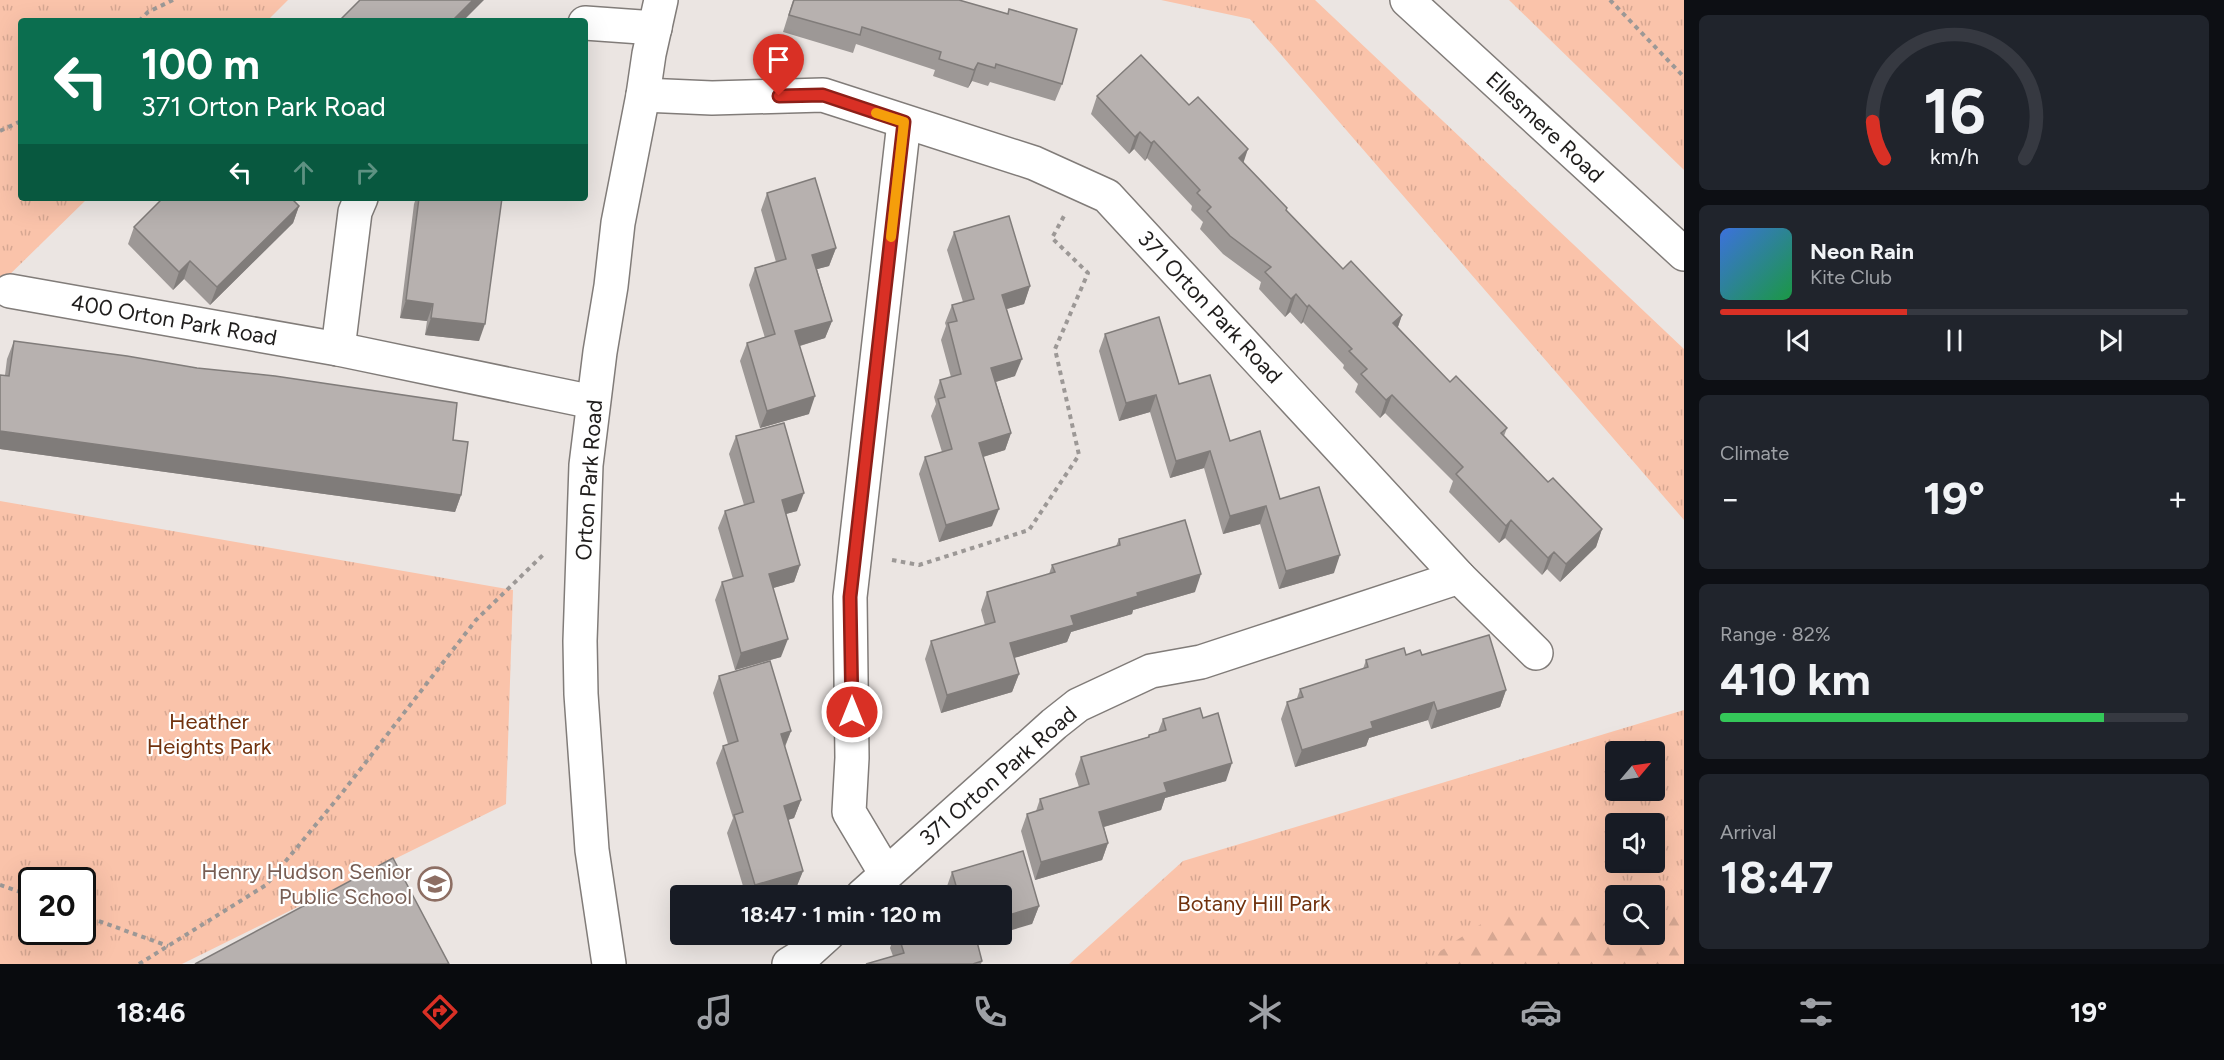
<!DOCTYPE html>
<meta charset="utf-8">
<style>
:root{--surface:#171b24;--page:#20242c;--text:#f1f3f6;--muted:#9ea1a6;--line:#363941;--accent:#d93025}
body{margin:0;font-family:Figtree,sans-serif;background:var(--page);color:var(--text);height:100vh;display:flex;flex-direction:column;font-size:22px;white-space:nowrap}
*{box-sizing:border-box;margin:0}
p{font-size:20px;color:var(--muted)}
.icon{flex:none;width:33px;height:33px;fill:none;stroke:currentColor;stroke-width:2;stroke-linecap:round;stroke-linejoin:round}
.map{position:relative;flex:1;overflow:hidden}
.panel{display:flex;flex-direction:column;gap:15px;padding:15px;background:#0d0f14;width:540px}
.panel>*{flex:none}
.banner{position:absolute;left:18px;top:18px;width:570px;height:183px;border-radius:6px;box-shadow:0 6px 24px #0002;background:#0b6e4f;color:#fff;overflow:hidden}
.needle{width:39px;rotate:61deg}
.tools{position:absolute;left:1605px;top:741px;display:grid;gap:12px}
.tools a{display:grid;place-items:center;width:60px;height:60px;border-radius:6px;background:var(--surface);box-shadow:0 6px 24px #0002;font-size:30px}
.speed{position:absolute;left:18px;top:867px;display:flex;gap:12px;font-size:30px;font-weight:700;text-align:center}
.speed>*{display:grid;place-content:center;width:78px;height:78px;border-radius:50%;background:var(--surface);box-shadow:0 6px 24px #0002;line-height:1}
.speed .limit{border:3px solid #111;border-radius:9px;background:#fff;color:#111}
.pin{position:absolute;display:grid;place-items:center;width:51px;height:51px;color:#fff;margin:-62px -26px;border-radius:50% 50% 50% 0;rotate:-45deg;box-shadow:0 0 6px #0007}
.pin .icon{rotate:45deg}
.me{position:absolute;width:66px;margin:-33px;rotate:0deg;stroke-linejoin:round;filter:drop-shadow(0 0 4px #0008)}
.turn{display:flex;align-items:center;gap:21px;height:126px;padding:0 24px;font-size:27px}
.turn .icon{width:78px;height:78px;stroke-width:2.5}
.turn b{display:block;font-size:42px;line-height:51px}
.lanes{display:flex;align-items:center;height:57px;padding:0 24px;background:#0003;justify-content:center;gap:30px;direction:ltr}
.lanes .off{opacity:.35}
.big{font-size:45px;font-weight:700;line-height:1.1}
.panel .tile{flex:1;display:flex;flex-direction:column;justify-content:center;gap:9px;min-width:0;padding:0 21px;border-radius:9px;background:var(--page)}
.panel .dial{align-items:center;gap:0}
.dial svg{height:156px;overflow:visible;fill:none;stroke:var(--line);stroke-width:7;stroke-linecap:round;text-anchor:middle}
.dial text{fill:var(--text);stroke:none}
.song{display:flex;align-items:center;gap:18px}
.cover{width:72px;height:72px;border-radius:9px;background:linear-gradient(135deg,hsl(220 70% 55%),hsl(140 70% 35%))}
.played{height:6px;border-radius:3px;background:linear-gradient(90deg,var(--accent) 40%,var(--line) 40%)}
.keys{display:flex;justify-content:space-around;direction:ltr}
.heat{display:flex;justify-content:space-between;align-items:center;font-size:33px;direction:ltr}
.charge{height:9px;border-radius:4px;background:linear-gradient(90deg,#34c759 82%,var(--line) 0)}
.trip{position:absolute;left:670px;top:885px;width:342px;height:60px;border-radius:6px;background:var(--surface);box-shadow:0 6px 24px #0002;font-weight:700;line-height:60px;text-align:center}
.tabs{display:flex;height:96px;justify-content:space-around;align-items:center;background:#090b0e;color:var(--muted)}
.tabs .icon{width:42px;height:42px}
.tabs .current{color:var(--accent)}
.tabs b{font-size:27px;color:var(--text)}
main{display:flex;flex:1;min-height:0}
.map>svg:first-child{display:block}
</style>
<main>
<div class="map">
<svg width="1684" height="964" viewBox="0 0 1684 964">
<defs>
<pattern id="grass-tufts" width="24" height="20" patternUnits="userSpaceOnUse" patternTransform="scale(1.5)"><rect width="24" height="20" fill="#fac3aa"/><path d="M3 7l-1-3M5 7V3M7 7l1-3M15 17l-1-3M17 17v-4M19 17l1-3" fill="none" stroke="#d6a792"/></pattern>
<pattern id="forest-firs" width="22" height="20" patternUnits="userSpaceOnUse" patternTransform="scale(1.5)"><rect width="22" height="20" fill="#fac3aa"/><path d="M5 1l3.5 6h-7zM16 11l3.5 6h-7z" fill="#d6a792"/></pattern>
</defs>
<rect width="100%" height="100%" fill="#ebe5e2"/>
<g fill="url(#grass-tufts)" fill-rule="evenodd">
<polygon points="0,0 288,0 267,21 21,21 21,198 88,198 0,284"/>
<polygon points="1161,0 1315,0 1684,349 1684,520 1250,19"/>
<polygon points="1509,0 1684,0 1684,170"/>
<path d="M 0,501 L 513,590 L 506,804 L 182,964 L 0,964 ZM 32,880 L 82,880 L 82,932 L 32,932 Z"/>
<path d="M 1684,710 L 1684,964 L 1069,964 L 1183,861 ZM 1616,752 L 1654,752 L 1654,790 L 1616,790 ZM 1616,824 L 1654,824 L 1654,862 L 1616,862 ZM 1616,896 L 1654,896 L 1654,934 L 1616,934 Z"/>
</g>
<polygon fill="url(#forest-firs)" points="1655,909 1684,912 1684,964 1421,964 1499,912 1615,910 1616,934 1654,934"/>
<g fill="none" stroke-linecap="round" stroke-linejoin="round">
<defs>
<g id="minor">
<polyline points="585,23 655,28"/>
<polyline points="643,95 712,98 823,95 1034,163 1107,196 1459,577 1536,653"/>
<polyline points="10,291 338,349 593,402"/>
<polyline points="338,349 355,212 361,198"/>
<polyline points="886,874 849,812 852,758 850,597 904,122"/>
<polyline points="862,896 1054,724 1078,705 1151,671 1201,662 1459,577"/>
<polyline points="609,964 592,850 581,694 580,641 586,465 600,352 611,286 618,223 643,95 649,54 661,0"/>
<polyline points="789,964 807,953 828,934"/>
</g>
<polyline id="major" points="1407,0 1684,254"/>
</defs>
<use href="#minor" stroke="#817c79" stroke-width="36"/>
<use href="#major" stroke="#817c79" stroke-width="36"/>
<g stroke="#9c9896" stroke-width="4" stroke-dasharray="4.5 4.5" stroke-linecap="butt">
<polyline points="1610,0 1684,77"/>
<polyline points="139,21 148,12 173,0"/>
<polyline points="0,131 21,121"/>
<polyline points="892,560 919,565 1029,530 1079,455 1055,349 1088,273 1052,238 1064,216"/>
<polyline points="0,885 32,896"/>
<polyline points="82,915 168,946"/>
<polyline points="139,964 266,885 342,793 476,620 545,553"/>
</g>
<use href="#minor" stroke="#fff" stroke-width="33"/>
<use href="#major" stroke="#fff" stroke-width="33"/>
</g>
<g fill="#9d9896">
<polygon points="793,0 959,0 1062,84 1055,101 990,82 988,86 972,81 968,88 933,76 935,70 856,44 853,53 783,32"/>
<polygon points="1097,96 1243,162 1287,211 1343,269 1402,315 1398,327 1450,382 1507,428 1504,436 1548,482 1602,529 1596,547 1560,582 1547,569 1542,575 1505,538 1499,543 1449,492 1453,481 1385,413 1380,418 1355,392 1358,384 1343,368 1344,365 1303,322 1301,324 1290,312 1285,317 1259,289 1261,282 1223,254 1200,229 1203,222 1191,210 1192,206 1147,158 1145,161 1134,149 1129,154 1091,114"/>
<polygon points="767,193 836,248 829,266 817,269 832,321 825,338 800,346 809,414 760,428 740,361 747,343 765,338 749,285 755,268 776,262 761,210"/>
<polygon points="416,198 502,198 479,341 425,335 427,321 400,318 414,204"/>
<polygon points="299,206 293,223 210,305 184,279 173,290 128,244 134,227"/>
<polygon points="954,232 1030,286 1024,304 1007,309 1015,376 996,382 1011,433 1005,450 983,457 992,526 939,542 919,474 925,457 942,452 931,416 936,404 934,397 940,380 951,377 941,340 946,326 945,323 952,305 963,302 947,250"/>
<polygon points="1105,334 1179,384 1280,499 1334,573 1279,589 1260,524 1223,534 1204,468 1170,478 1150,412 1119,421 1099,351"/>
<polygon points="14,341 453,440 461,495 455,512 0,449 0,375 5,375 7,359"/>
<polygon points="736,436 797,511 786,514 800,565 794,582 773,588 781,657 735,670 715,600 722,582 733,579 718,528 725,511 744,505 729,454"/>
<polygon points="1119,539 1195,592 1133,610 1132,614 1071,632 1067,642 1014,658 1019,674 1012,692 941,713 925,659 931,641 985,625 981,610 987,592 1049,574 1052,565 1116,546"/>
<polygon points="1406,655 1422,655 1506,690 1500,707 1431,729 1428,720 1369,738 1366,746 1295,767 1281,719 1287,702 1297,698 1300,689 1363,669 1366,660"/>
<polygon points="719,676 791,731 785,747 801,800 794,818 788,820 803,871 796,888 772,896 746,896 727,833 733,818 716,763 723,746 728,744 713,693"/>
<polygon points="1163,719 1226,781 1165,798 1161,810 1104,827 1108,843 1102,860 1035,880 1021,831 1027,814 1036,811 1040,799 1079,787 1075,774 1081,757 1148,737 1149,735 1158,732"/>
<polygon points="952,872 1039,906 1032,924 1002,896 948,896 946,889"/>
<polygon points="895,934 996,934 976,940 982,961 981,964 866,964 893,956 890,948"/>
</g>
<g fill="#807c7a">
<polygon points="473,0 484,0 463,21 452,21"/>
<polygon points="978,63 972,81 968,88 974,70"/>
<polygon points="1140,132 1134,149 1129,154 1135,137"/>
<polygon points="1154,141 1147,158 1145,161 1151,143"/>
<polygon points="1248,149 1242,167 1239,158"/>
<polygon points="299,206 293,223 210,305 217,287"/>
<polygon points="836,248 829,266 806,272 812,255"/>
<polygon points="190,261 184,279 173,290 179,272"/>
<polygon points="1030,286 1024,304 996,312 1002,295"/>
<polygon points="1296,294 1290,312 1285,317 1291,299"/>
<polygon points="406,300 433,304 427,321 400,318"/>
<polygon points="1309,305 1303,322 1301,324 1307,307"/>
<polygon points="1402,315 1396,332 1393,323"/>
<polygon points="431,318 485,324 479,341 425,335"/>
<polygon points="832,321 825,338 789,349 795,331"/>
<polygon points="1022,359 1015,376 985,385 991,368"/>
<polygon points="1156,395 1150,412 1119,421 1126,403"/>
<polygon points="1392,395 1385,413 1380,418 1386,400"/>
<polygon points="815,396 809,414 760,428 767,411"/>
<polygon points="0,431 461,495 455,512 0,449"/>
<polygon points="1011,433 1005,450 973,460 979,443"/>
<polygon points="1210,451 1204,468 1170,478 1176,461"/>
<polygon points="804,493 797,511 775,517 782,500"/>
<polygon points="1266,506 1260,524 1223,534 1230,516"/>
<polygon points="999,509 992,526 939,542 946,525"/>
<polygon points="1511,520 1505,538 1499,543 1506,526"/>
<polygon points="1602,529 1596,547 1560,582 1566,564"/>
<polygon points="1554,552 1547,569 1542,575 1548,558"/>
<polygon points="1340,555 1334,573 1279,589 1286,571"/>
<polygon points="800,565 794,582 763,591 769,574"/>
<polygon points="1201,574 1195,592 1133,610 1132,614 1071,632 1067,642 1004,661 1010,643 1071,616 1137,593"/>
<polygon points="788,639 781,657 735,670 741,653"/>
<polygon points="1019,674 1012,692 941,713 947,695"/>
<polygon points="1506,690 1500,707 1431,729 1437,711"/>
<polygon points="1434,702 1428,720 1369,738 1366,746 1295,767 1302,750 1371,722"/>
<polygon points="791,731 784,748 781,734"/>
<polygon points="1232,763 1226,781 1165,798 1161,810 1093,830 1099,812 1164,783"/>
<polygon points="801,800 794,818 777,823 784,806"/>
<polygon points="1108,843 1102,860 1035,880 1041,862"/>
<polygon points="803,871 796,888 772,896 751,896 755,885"/>
<polygon points="1039,906 1032,924 1002,933 1002,917"/>
<polygon points="969,934 996,934 966,943"/>
</g>
<g fill="#b7b1af" stroke="#807c7a" stroke-width="1.5">
<polygon points="360,0 473,0 452,21 339,21"/>
<polygon points="794,0 959,0 1008,14 1009,9 1077,29 1062,84 996,64 995,68 978,63 974,70 939,59 941,52 862,27 860,35 789,15"/>
<polygon points="1141,55 1189,105 1198,97 1248,149 1239,158 1287,208 1286,210 1343,269 1351,261 1402,315 1393,323 1450,382 1456,376 1507,428 1501,433 1548,482 1553,478 1602,529 1566,564 1554,552 1548,558 1511,520 1506,526 1456,474 1463,467 1392,395 1386,400 1361,374 1367,369 1349,351 1352,349 1309,305 1307,307 1296,294 1291,299 1265,272 1271,267 1230,236 1207,211 1211,207 1197,193 1200,190 1154,141 1151,143 1140,132 1135,137 1097,96"/>
<polygon points="815,178 836,248 812,255 832,321 795,331 815,396 767,411 747,343 775,334 755,268 786,259 767,193"/>
<polygon points="163,198 291,198 299,206 217,287 190,261 179,272 134,227"/>
<polygon points="419,198 502,198 485,324 431,318 433,304 406,300"/>
<polygon points="1009,216 1030,286 1002,295 1022,359 991,368 1011,433 979,443 999,509 946,525 925,457 952,449 938,399 945,397 940,380 961,374 948,323 957,321 952,305 974,299 954,232"/>
<polygon points="1159,317 1179,384 1210,375 1230,441 1260,431 1280,499 1319,487 1340,555 1286,571 1266,506 1230,516 1210,451 1176,461 1156,395 1126,403 1105,334"/>
<polygon points="14,341 127,356 197,368 275,376 457,403 453,440 468,442 461,495 0,431 0,375 9,376"/>
<polygon points="784,423 804,493 782,500 800,565 769,574 788,639 741,653 722,582 743,576 725,511 754,502 736,436"/>
<polygon points="1185,520 1201,574 1137,593 1138,596 1071,616 1074,625 1010,643 1019,674 947,695 931,641 995,622 987,592 1055,572 1052,565 1120,545 1119,539"/>
<polygon points="1489,635 1506,690 1437,711 1434,702 1371,722 1373,728 1302,750 1287,702 1303,697 1300,689 1368,667 1366,660 1404,648 1406,655 1420,650 1422,655"/>
<polygon points="770,661 791,731 781,734 801,800 784,806 803,871 755,885 734,815 743,812 723,746 738,741 719,676"/>
<polygon points="1200,708 1203,718 1218,713 1232,763 1164,783 1167,792 1099,812 1108,843 1041,862 1027,814 1043,809 1040,799 1089,784 1081,757 1149,737 1149,735 1166,730 1163,719"/>
<polygon points="1023,851 1039,906 1002,917 1002,896 959,896 952,872"/>
<polygon points="393,858 449,964 195,964"/>
<polygon points="898,934 975,934 982,961 973,964 866,964 904,953"/>
</g>
<g fill="none" stroke-linecap="round" stroke-linejoin="round">
<defs>
<polyline id="route" points="779,96 823,95 904,122 850,597 852,712"/>
</defs>
<use href="#route" stroke="#8d1f18" stroke-width="15"/>
<use href="#route" stroke="#d93025" stroke-width="10"/>
<polyline stroke="#f59e0b" stroke-width="10" points="876,113 904,122 891,237"/>
</g>
<defs>
<symbol id="school-ring" viewBox="-11 -11 22 22"><circle r="9.5" fill="#fff" stroke="#8d6e63" stroke-width="1.5"/><path d="M0-5L7-2L0 1L-7-2ZM-4 1L0 2.5L4 1V4Q0 6-4 4Z" fill="#8d6e63"/></symbol>
</defs>
<g fill-rule="evenodd">
<use href="#school-ring" x="416" y="865" width="38" height="38"/>
</g>
<g text-anchor="middle" dominant-baseline="central" stroke-width="4.5" stroke-linejoin="round" paint-order="stroke">
<g font-size="22" fill="#1f1d1c" stroke="#fff">
<text transform="translate(1545 127) rotate(43)">Ellesmere Road</text>
<text transform="translate(1210 307) rotate(47)">371 Orton Park Road</text>
<text transform="translate(174 320) rotate(10)">400 Orton Park Road</text>
<text transform="translate(589 480) rotate(-86)">Orton Park Road</text>
<text transform="translate(998 776) rotate(-41)">371 Orton Park Road</text>
</g>
<g font-size="22" fill="#71320e" stroke="#fff">
<text x="209" y="721">Heather<tspan x="209" dy="25">Heights Park</tspan></text>
<text x="1254" y="903">Botany Hill Park</text>
</g>
<g font-size="22" fill="#785e54" stroke="#fff" text-anchor="end">
<text x="412" y="871">Henry Hudson Senior<tspan x="412" dy="25">Public School</tspan></text>
</g>
</g>
</svg>
<div class="tools">
<a><svg class="needle" viewBox="-14 -14 28 28"><path d="M0-13l5 13h-10z" fill="#e53935"/><path d="M0 13l5-13h-10z" fill="#9ea1a6"/></svg></a>
<a><svg class="icon" aria-label="sound" viewBox="0 0 24 24"><path d="M4 9h4l5-4v14l-5-4H4zM17 9q2 3 0 6"/></svg></a>
<a><svg class="icon" aria-label="search" viewBox="0 0 24 24"><circle cx="10" cy="10" r="6"/><path d="M15 15l6 6"/></svg></a>
</div>
<div class="speed"><div class="limit">20</div></div>
<div class="pin" style="left:779px;top:96px;background:#d93025"><svg class="icon" aria-label="arrive" viewBox="0 0 24 24"><path d="M6 21V4h12l-3 4 3 4H6"/></svg></div>
<svg class="me" style="left:852px;top:712px" viewBox="-20 -20 40 40"><circle r="17" fill="#d93025" stroke="#fff" stroke-width="3"/><path d="M0-11L8 9 0 5-8 9z" fill="#fff"/></svg>
<div class="trip">18:47 · 1 min · 120 m</div>
<div class="banner">
<div class="turn"><svg class="icon" aria-label="left" viewBox="0 0 24 24"><path d="M17 20v-9H6M10 6l-5 5 5 5"/></svg><div><b>100 m</b>371 Orton Park Road</div></div>
<div class="lanes"><svg class="icon" aria-label="left" viewBox="0 0 24 24"><path d="M17 20v-9H6M10 6l-5 5 5 5"/></svg><svg class="icon off" aria-label="ahead" viewBox="0 0 24 24"><path d="M12 20V5M6 11l6-6 6 6"/></svg><svg class="icon off" aria-label="right" viewBox="0 0 24 24"><path d="M7 20v-9h11M14 6l5 5-5 5"/></svg></div>
</div>
</div>
<section class="panel">
<div class="tile dial"><svg viewBox="0 0 100 80">
<path d="M14 69A42 42 0 1 1 86 69"/>
<path d="M14 69A42 42 0 0 1 8 50" stroke="#d93025"/>
<text x="50" y="56" font-size="32" font-weight="700">16</text>
<text x="50" y="72" font-size="11">km/h</text>
</svg></div>
<div class="tile">
<div class="song"><i class="cover"></i><div><b>Neon Rain</b><p>Kite Club</p></div></div>
<div class="played"></div>
<div class="keys"><svg class="icon" aria-label="previous" viewBox="0 0 24 24"><path d="M18 5L8 12l10 7zM5 5v14"/></svg><svg class="icon" aria-label="pause" viewBox="0 0 24 24"><path d="M8 5v14M16 5v14"/></svg><svg class="icon" aria-label="next" viewBox="0 0 24 24"><path d="M6 5l10 7-10 7zM19 5v14"/></svg></div>
</div>
<div class="tile"><p>Climate</p>
<div class="heat"><a>−</a><b class="big">19°</b><a>+</a></div>
</div>
<div class="tile"><p>Range · 82%</p><b class="big">410 km</b><div class="charge"></div></div>
<div class="tile"><p>Arrival</p><b class="big">18:47</b></div>
</section>
</main>
<nav class="tabs">
<b>18:46</b>
<svg class="icon current" aria-label="directions" viewBox="0 0 24 24"><path d="M12 3l9 9-9 9-9-9zM9 14v-3h6M13 9l2 2-2 2"/></svg>
<svg class="icon" aria-label="music" viewBox="0 0 24 24"><path d="M9 18V5l10-2v13"/><circle cx="6" cy="18" r="3"/><circle cx="16" cy="16" r="3"/></svg>
<svg class="icon" aria-label="phone" viewBox="0 0 24 24"><path d="M5 4h4l2 5-3 2q2 4 5 5l2-3 5 2v4C11 20 4 13 5 4z"/></svg>
<svg class="icon" aria-label="climate" viewBox="0 0 24 24"><path d="M12 3v18M4 7l16 10M4 17L20 7"/></svg>
<svg class="icon" aria-label="car" viewBox="0 0 24 24"><path d="M5 17H2v-5l4-1 3-4h7l3 4 3 1v5h-3M9 17h6M6 11h13"/><circle cx="7" cy="17" r="2"/><circle cx="17" cy="17" r="2"/></svg>
<svg class="icon" aria-label="filters" viewBox="0 0 24 24"><path d="M4 7h16M4 17h16"/><circle cx="9" cy="7" r="2"/><circle cx="15" cy="17" r="2"/></svg>
<b>19°</b>
</nav>
